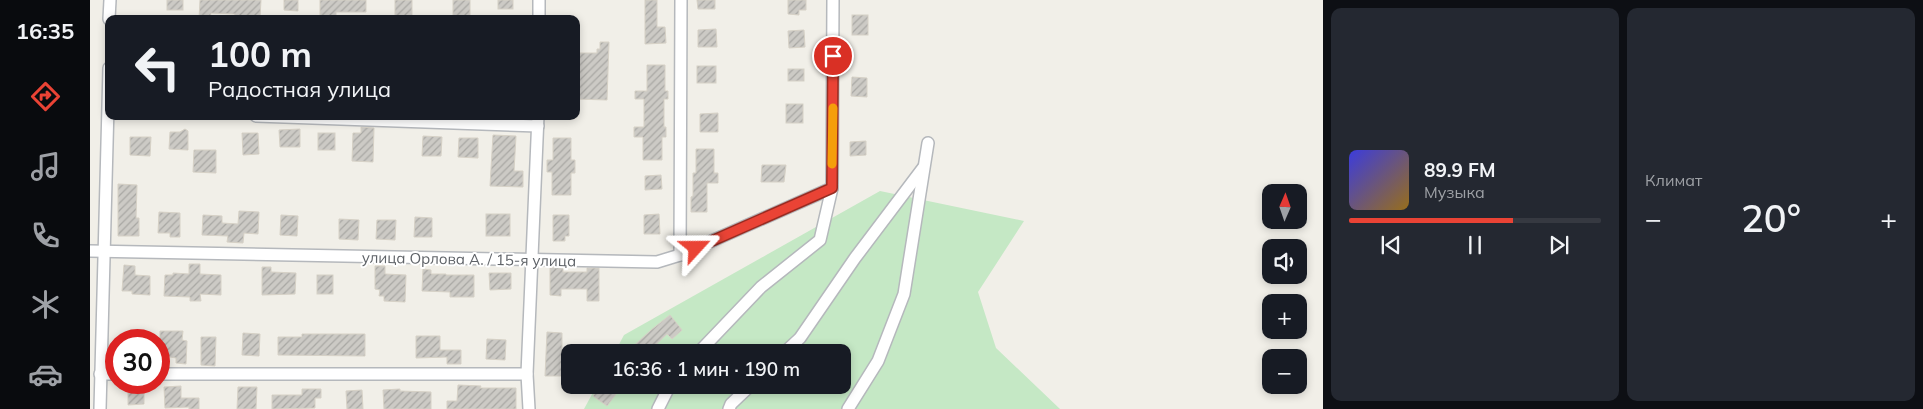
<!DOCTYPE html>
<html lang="ru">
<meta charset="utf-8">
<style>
:root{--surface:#171b24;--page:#242831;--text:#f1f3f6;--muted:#9ea1a6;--line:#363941;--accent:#ea4335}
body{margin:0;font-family:Mulish,sans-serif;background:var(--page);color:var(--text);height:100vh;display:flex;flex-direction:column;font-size:19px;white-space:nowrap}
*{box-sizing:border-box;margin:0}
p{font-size:16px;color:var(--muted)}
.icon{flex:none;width:28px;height:28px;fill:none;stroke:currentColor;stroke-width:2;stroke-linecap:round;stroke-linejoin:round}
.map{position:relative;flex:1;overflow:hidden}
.side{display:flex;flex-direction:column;gap:8px;padding:8px;background:#0d0f14;width:600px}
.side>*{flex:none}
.guide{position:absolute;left:15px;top:15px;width:475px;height:105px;border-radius:10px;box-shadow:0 2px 8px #0003;background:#171b24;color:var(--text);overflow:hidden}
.needle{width:32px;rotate:2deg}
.buttons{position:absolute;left:1172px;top:184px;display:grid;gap:10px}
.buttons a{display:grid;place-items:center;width:45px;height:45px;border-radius:10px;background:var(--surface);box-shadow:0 2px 8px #0003;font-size:25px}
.speed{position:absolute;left:15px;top:329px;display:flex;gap:10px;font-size:25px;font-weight:700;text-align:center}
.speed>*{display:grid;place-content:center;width:65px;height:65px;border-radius:50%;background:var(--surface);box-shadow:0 2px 8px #0003;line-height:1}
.speed .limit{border:8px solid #d22;background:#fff;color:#111}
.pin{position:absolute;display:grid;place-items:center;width:42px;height:42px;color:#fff;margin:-21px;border:2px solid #fff;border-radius:50%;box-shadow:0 1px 5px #0007}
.me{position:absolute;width:55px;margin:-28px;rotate:66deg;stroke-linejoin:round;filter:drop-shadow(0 0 4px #0008)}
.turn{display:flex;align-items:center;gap:18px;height:105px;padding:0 20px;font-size:22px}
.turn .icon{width:65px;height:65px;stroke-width:2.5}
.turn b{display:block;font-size:35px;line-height:42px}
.big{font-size:38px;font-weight:600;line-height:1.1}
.side .tile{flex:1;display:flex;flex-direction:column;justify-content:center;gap:8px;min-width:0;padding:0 18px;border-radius:10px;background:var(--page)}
.song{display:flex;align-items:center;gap:15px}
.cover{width:60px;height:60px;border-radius:8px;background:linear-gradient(135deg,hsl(240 70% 55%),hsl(40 70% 35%))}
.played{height:5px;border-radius:2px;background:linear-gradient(90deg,var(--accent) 65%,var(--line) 65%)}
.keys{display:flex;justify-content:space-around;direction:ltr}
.heat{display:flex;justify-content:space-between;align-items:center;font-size:28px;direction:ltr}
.side .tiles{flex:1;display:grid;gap:8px;grid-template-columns:repeat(2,1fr)}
.trip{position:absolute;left:471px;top:344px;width:290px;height:50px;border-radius:10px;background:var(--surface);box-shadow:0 2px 8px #0003;font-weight:600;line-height:50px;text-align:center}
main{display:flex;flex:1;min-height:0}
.tabs{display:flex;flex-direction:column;width:90px;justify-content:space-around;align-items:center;background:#090b0e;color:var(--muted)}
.tabs .icon{width:35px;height:35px}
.tabs .selected{color:var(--accent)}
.tabs b{font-size:22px;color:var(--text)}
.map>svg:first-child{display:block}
</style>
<main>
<nav class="tabs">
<b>16:35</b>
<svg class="icon selected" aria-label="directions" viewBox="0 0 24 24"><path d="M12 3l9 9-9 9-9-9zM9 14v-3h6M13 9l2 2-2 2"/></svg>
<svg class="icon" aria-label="music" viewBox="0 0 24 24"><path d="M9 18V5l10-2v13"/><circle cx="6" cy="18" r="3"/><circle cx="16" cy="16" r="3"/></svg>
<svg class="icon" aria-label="phone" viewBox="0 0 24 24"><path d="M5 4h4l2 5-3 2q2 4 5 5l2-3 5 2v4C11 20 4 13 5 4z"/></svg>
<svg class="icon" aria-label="climate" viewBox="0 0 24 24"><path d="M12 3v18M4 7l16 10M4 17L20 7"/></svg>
<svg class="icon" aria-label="car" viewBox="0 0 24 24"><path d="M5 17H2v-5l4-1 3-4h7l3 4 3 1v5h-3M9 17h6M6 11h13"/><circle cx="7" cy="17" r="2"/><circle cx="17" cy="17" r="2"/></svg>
</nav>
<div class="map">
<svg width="1233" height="409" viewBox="0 0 1233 409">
<defs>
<pattern id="building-hatch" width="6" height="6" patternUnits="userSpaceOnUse" patternTransform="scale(1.25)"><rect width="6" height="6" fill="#cccac5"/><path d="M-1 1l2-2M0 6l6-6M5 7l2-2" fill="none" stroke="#a9a8a4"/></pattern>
</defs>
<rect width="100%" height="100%" fill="#f1efe8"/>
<polygon fill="#c5e8c5" points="790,191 934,221 888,292 906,348 970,409 494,409 507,385 752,385 752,352 525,352 534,335"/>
<g fill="url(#building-hatch)" stroke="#d6d1c6">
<rect x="77" y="0" width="16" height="10"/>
<polygon points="110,0 171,0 170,18 144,17 145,14 121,13 120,19 109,19"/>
<polygon points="194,0 208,0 208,11 194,10"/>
<polygon points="230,0 276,0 276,12 246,12 246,16 230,16"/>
<rect x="305" y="0" width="17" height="16"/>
<rect x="363" y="0" width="17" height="16"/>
<rect x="408" y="0" width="15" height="9"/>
<polygon points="555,0 567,0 567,27 575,27 576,43 555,44"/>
<polygon points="607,0 625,0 625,9 608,9"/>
<polygon points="698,0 716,0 716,10 709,10 709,15 698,14"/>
<rect x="762" y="15" width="16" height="20"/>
<polygon points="626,29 627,47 608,47 608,30"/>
<polygon points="714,30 715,47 699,48 698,31"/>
<polygon points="510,42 519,42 517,100 486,99 486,53 507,53 507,49 510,49"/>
<polygon points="557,65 575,65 575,91 578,91 578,99 574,99 574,127 576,127 576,137 572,137 572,160 553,160 553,137 544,137 544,127 554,127 554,99 545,99 545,91 557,91"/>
<rect x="607" y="66" width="19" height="17"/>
<rect x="698" y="69" width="16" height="12"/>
<polygon points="762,77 777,78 777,97 761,96"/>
<rect x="696" y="104" width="17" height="19"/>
<polygon points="628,113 628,132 610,132 610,114"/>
<polygon points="271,127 284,128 283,162 262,161 263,133 271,133"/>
<polygon points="95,129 98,131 98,150 79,149 80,132 90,132"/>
<polygon points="210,129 210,147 190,147 189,130"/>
<polygon points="152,133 168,133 169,154 153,155"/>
<rect x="228" y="133" width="17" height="17"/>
<polygon points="403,135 426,136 424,171 433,171 433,187 400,186"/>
<polygon points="333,136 352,137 351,156 332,156"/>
<polygon points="40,137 61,137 60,156 40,155"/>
<polygon points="369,138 388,138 388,158 368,157"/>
<polygon points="463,138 481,138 481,160 485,160 485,173 481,173 481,195 462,195 462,172 457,172 457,160 463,160"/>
<polygon points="776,141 776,155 760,156 760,142"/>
<polygon points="606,149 624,149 624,173 628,173 628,183 617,183 617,212 601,212 601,197 603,196 603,173 606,173"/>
<polygon points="104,150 126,150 126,173 103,172"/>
<polygon points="672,165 696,165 694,182 671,182"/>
<polygon points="571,175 572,189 555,190 555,176"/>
<polygon points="28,184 47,185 46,218 49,218 49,236 28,236"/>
<polygon points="149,211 169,212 168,234 154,233 153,243 137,242 138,236 112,235 113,215 132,216 132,223 148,224"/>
<polygon points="69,212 90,213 90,237 80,237 80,233 68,233"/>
<rect x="396" y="214" width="24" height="22"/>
<polygon points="569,214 570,234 554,234 554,215"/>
<polygon points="191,215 208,216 207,236 190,235"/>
<polygon points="463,215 479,215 479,236 475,236 475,241 463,241"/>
<polygon points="325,217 342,218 342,237 324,237"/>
<polygon points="249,219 269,220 268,240 249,239"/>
<polygon points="287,220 306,220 305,240 286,239"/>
<polygon points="99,264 110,264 110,274 131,275 131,295 110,294 111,301 100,301 100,297 74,296 75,275 83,275 83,273 99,274"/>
<polygon points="34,265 45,266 45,275 60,276 60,295 42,294 42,291 32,291"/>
<polygon points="285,266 295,266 295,274 316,275 315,302 294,301 294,296 289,296 290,290 285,289"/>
<polygon points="172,267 181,267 181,272 206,273 205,294 172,295"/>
<polygon points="460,267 473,268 473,272 497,272 497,268 509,268 509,301 497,301 497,289 471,289 471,296 460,295"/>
<polygon points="333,269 341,270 341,274 356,274 356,275 384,275 384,297 360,297 360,292 332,291"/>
<polygon points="399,273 421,273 421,289 400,290"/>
<rect x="227" y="275" width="16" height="19"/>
<polygon points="580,315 592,330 582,339 577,334 558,352 537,352 561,330"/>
<polygon points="70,331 93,331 92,340 97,341 96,364 86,363 86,358 80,357 70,348"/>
<polygon points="457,332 472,333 472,376 455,376"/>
<polygon points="153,333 170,334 169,356 152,355"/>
<polygon points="212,334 275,334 275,356 188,355 188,337 212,337"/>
<polygon points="326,336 350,336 350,350 371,350 371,364 357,364 357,357 326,358"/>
<polygon points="111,337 126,337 125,366 111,365"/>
<polygon points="397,339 416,340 415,360 396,359"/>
<polygon points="368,385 391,386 390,388 426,388 426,409 357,409 357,401 367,401"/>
<polygon points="507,385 522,385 529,390 517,406 503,396 506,391 504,390"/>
<polygon points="38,386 54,386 54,404 38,405"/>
<polygon points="91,386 91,398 109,398 109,409 99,409 99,407 75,408 74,387"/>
<polygon points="148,387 167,387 166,409 147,409"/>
<polygon points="212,389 231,389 231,398 225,398 225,408 182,409 182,395 212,395"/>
<polygon points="310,389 310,391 341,392 341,409 294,409 293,390"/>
<polygon points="272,390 273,409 257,409 256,391"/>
</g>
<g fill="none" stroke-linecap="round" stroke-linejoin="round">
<defs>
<g id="minor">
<polyline points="19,19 20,0"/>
<polyline points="449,19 449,0"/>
<polyline points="166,116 448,126"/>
<polyline points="0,251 567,262 590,255 742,188"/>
<polyline points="590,255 591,0"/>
<polyline points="609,352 671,287 730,240 742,188 743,0"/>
<polyline points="695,352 710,338 765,258 833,168"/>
<polyline points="10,374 26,374"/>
<polyline points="69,374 437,374"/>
<polyline points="10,409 19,68"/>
<polyline points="439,409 437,374 448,116"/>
<polyline points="568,409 580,385"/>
<polyline points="639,409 641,404 661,385"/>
<polyline points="758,409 788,361 814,294 838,143"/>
</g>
</defs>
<use href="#minor" stroke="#b5b8bc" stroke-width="14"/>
<use href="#minor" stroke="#fff" stroke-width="11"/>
</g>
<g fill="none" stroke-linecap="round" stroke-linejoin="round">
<defs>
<polyline id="route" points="606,248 742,188 743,56"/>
</defs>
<use href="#route" stroke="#982c22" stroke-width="12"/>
<use href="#route" stroke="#ea4335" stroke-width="9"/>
<polyline stroke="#f59e0b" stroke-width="9" points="742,164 743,108"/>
</g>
<g text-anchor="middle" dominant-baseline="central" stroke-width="4" stroke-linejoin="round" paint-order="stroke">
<g font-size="15" fill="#5f6368" stroke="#fff">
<text transform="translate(379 259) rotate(1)">улица Орлова А. / 15-я улица</text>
</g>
</g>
</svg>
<div class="buttons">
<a><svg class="needle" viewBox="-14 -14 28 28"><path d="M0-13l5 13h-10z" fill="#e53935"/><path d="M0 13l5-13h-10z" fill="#9ea1a6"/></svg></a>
<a><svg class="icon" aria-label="sound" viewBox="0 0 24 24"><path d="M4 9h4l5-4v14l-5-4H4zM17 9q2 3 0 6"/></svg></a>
<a>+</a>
<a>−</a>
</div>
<div class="speed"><div class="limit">30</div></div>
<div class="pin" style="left:743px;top:56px;background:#d93025"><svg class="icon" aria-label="arrive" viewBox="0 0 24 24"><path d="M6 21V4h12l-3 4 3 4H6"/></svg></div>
<svg class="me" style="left:606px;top:248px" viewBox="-20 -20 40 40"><path d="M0-17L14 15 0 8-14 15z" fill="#ea4335" stroke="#fff" stroke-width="4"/></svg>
<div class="trip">16:36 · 1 мин · 190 m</div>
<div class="guide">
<div class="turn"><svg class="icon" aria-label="left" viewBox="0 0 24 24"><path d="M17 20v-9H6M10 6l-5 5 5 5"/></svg><div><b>100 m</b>Радостная улица</div></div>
</div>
</div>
<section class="side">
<div class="tiles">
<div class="tile">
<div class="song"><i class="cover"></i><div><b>89.9 FM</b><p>Музыка</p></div></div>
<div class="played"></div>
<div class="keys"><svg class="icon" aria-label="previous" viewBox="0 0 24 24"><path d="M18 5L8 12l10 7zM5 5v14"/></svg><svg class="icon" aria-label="pause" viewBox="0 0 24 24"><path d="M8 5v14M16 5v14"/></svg><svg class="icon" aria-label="next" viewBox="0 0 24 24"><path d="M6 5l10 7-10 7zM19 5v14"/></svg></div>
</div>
<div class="tile"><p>Климат</p>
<div class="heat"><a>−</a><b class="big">20°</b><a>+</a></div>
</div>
</div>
</section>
</main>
